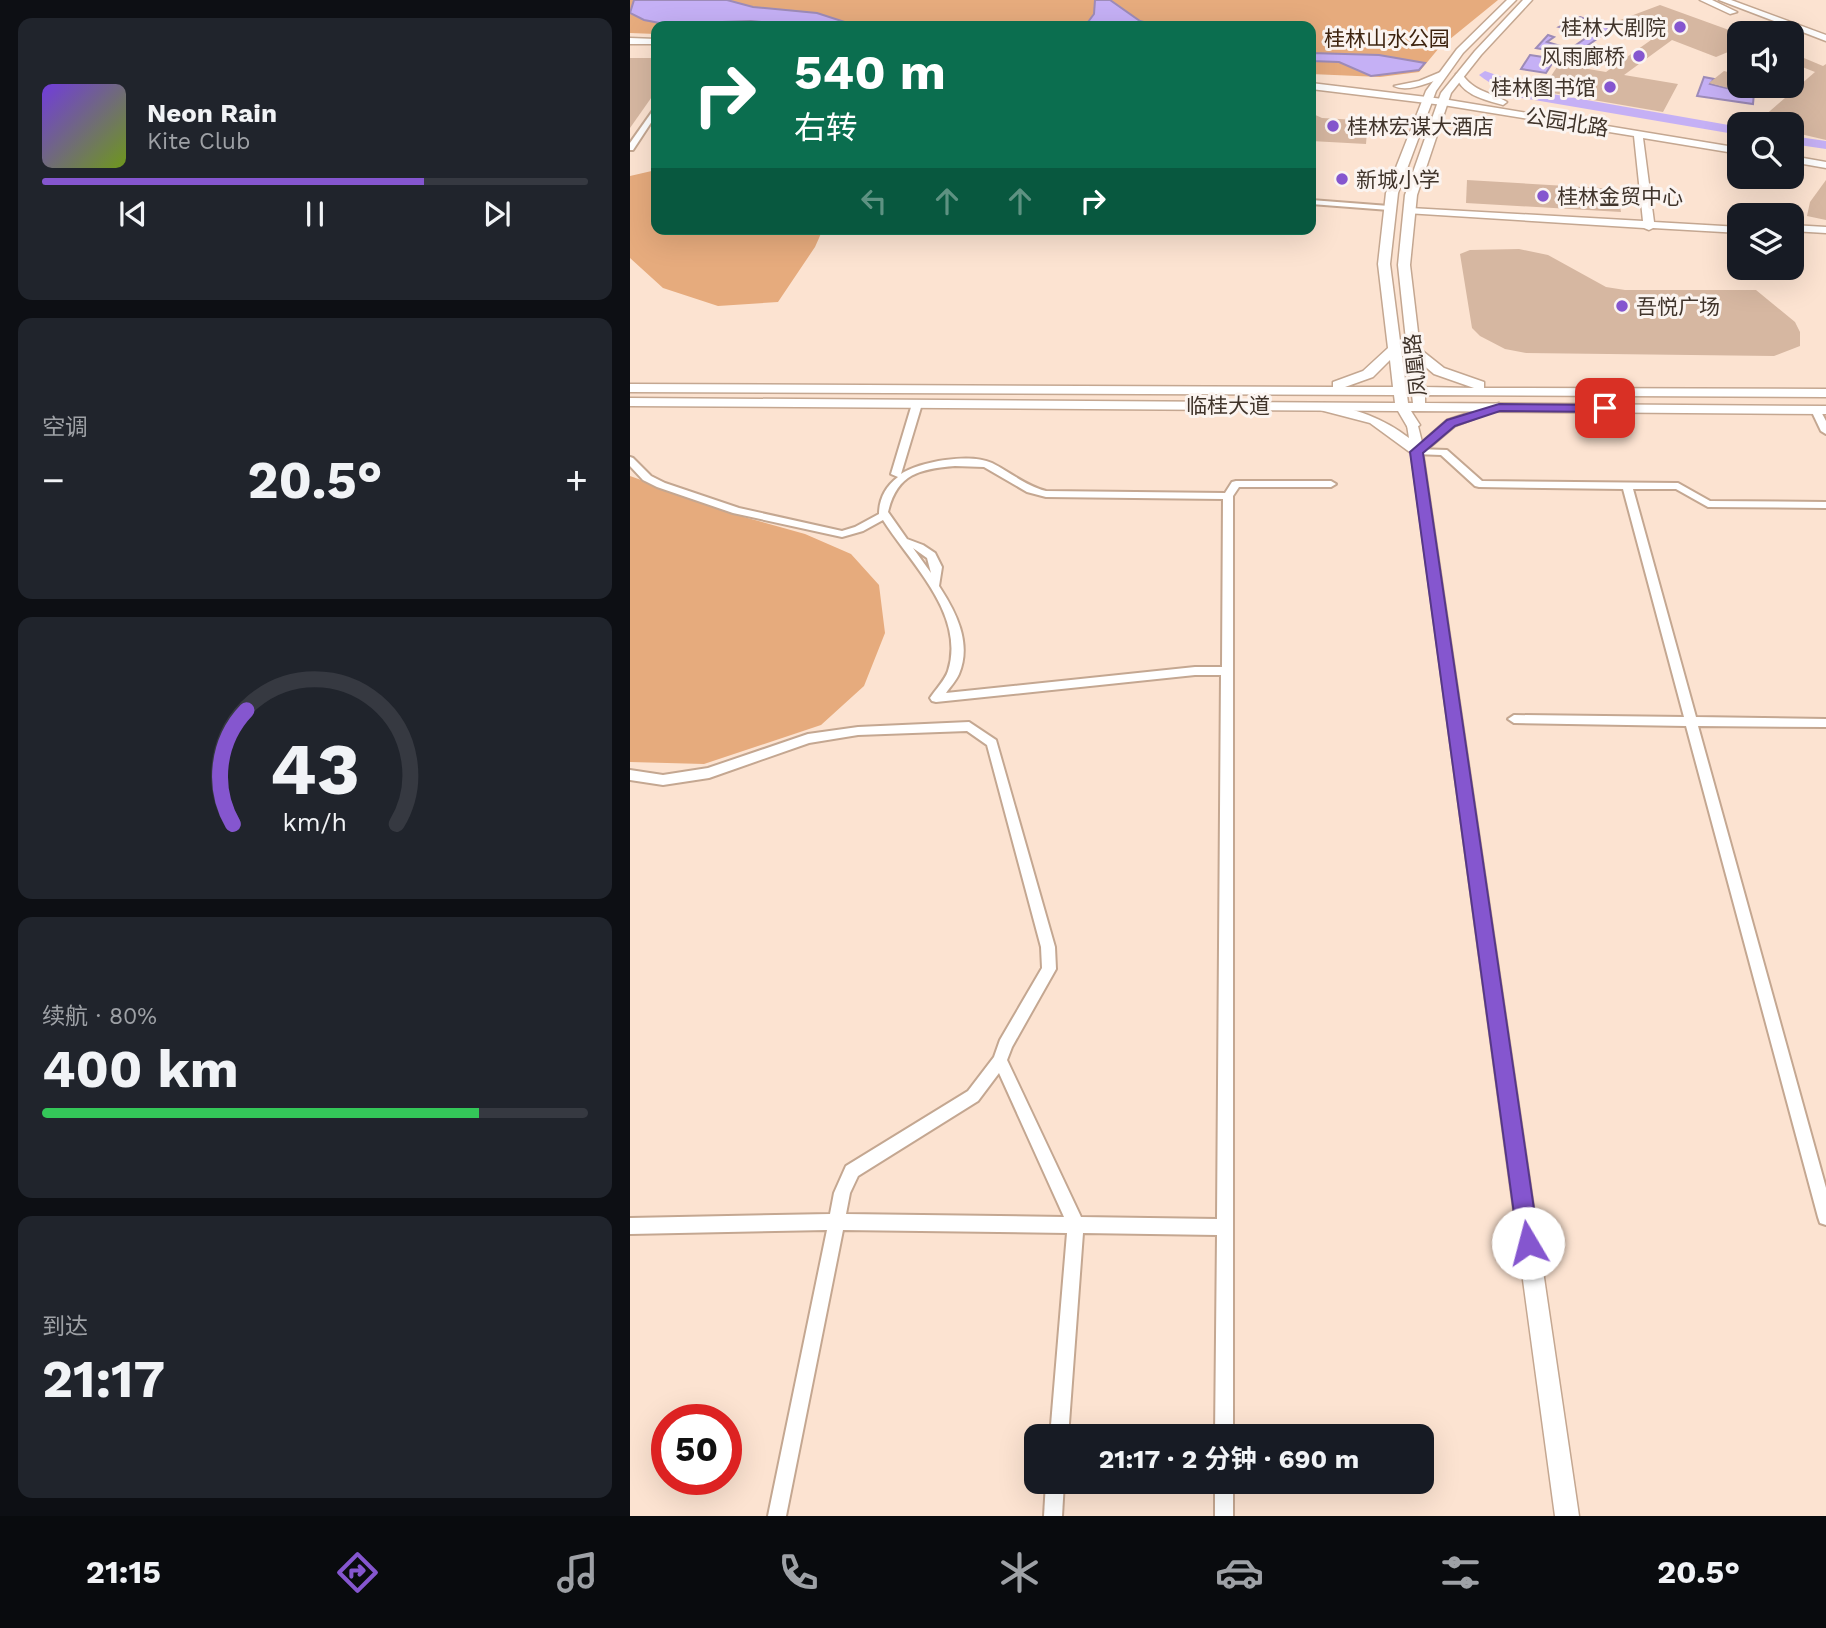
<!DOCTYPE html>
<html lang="zh">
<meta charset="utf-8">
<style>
:root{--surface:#171b24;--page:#20242c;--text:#f1f3f6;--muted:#9ea1a6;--line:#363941;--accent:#8556cf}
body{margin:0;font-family:"Work Sans","Noto Sans SC",sans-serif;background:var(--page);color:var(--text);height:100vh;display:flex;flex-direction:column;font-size:26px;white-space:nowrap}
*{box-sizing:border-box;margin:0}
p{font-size:23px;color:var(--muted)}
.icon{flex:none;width:38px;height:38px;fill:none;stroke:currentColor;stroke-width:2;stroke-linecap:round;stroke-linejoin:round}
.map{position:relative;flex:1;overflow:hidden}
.drawer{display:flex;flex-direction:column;gap:18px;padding:18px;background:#0d0f14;width:630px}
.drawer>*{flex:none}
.guide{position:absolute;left:21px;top:21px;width:665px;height:214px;border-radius:14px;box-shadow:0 7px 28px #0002;background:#0b6e4f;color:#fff;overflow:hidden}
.controls{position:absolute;left:1097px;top:21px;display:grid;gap:14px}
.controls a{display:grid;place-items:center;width:77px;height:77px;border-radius:14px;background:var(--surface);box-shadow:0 7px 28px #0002;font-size:35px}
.speed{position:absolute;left:21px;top:1404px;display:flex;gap:14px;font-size:35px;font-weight:700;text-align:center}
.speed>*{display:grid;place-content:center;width:91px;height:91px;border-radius:50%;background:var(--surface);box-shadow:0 7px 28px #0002;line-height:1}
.speed .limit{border:10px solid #d22;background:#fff;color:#111}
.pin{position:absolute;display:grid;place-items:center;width:60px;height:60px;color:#fff;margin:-30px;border-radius:14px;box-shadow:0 4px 10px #0006}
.me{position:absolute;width:77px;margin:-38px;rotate:352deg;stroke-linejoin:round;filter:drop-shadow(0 0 5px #0008)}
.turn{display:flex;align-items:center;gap:24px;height:147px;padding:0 28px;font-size:32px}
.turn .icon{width:91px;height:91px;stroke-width:2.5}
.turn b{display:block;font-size:49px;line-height:60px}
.lanes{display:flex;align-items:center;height:66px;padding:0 28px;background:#0003;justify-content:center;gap:35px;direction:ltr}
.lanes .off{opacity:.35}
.big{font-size:52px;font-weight:700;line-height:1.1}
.drawer .tile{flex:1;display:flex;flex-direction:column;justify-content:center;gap:10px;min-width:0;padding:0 24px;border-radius:14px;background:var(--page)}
.drawer .dial{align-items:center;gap:0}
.dial svg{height:182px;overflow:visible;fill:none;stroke:var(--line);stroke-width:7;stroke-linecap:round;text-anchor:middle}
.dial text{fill:var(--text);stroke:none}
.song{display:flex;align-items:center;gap:21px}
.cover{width:84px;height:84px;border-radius:10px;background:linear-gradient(135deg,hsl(260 70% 55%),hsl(80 70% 35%))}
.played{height:7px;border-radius:4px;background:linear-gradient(90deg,var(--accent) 70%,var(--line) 70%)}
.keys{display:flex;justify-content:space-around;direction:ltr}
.heat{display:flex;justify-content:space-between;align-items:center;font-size:38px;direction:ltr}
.charge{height:10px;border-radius:5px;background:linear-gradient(90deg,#34c759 80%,var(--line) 0)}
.trip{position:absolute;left:394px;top:1424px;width:410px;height:70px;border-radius:14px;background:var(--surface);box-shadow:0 7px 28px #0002;font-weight:700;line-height:70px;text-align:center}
.dock{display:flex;height:112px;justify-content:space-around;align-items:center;background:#090b0e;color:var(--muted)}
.dock .icon{width:49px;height:49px}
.dock .selected{color:var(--accent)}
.dock b{font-size:32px;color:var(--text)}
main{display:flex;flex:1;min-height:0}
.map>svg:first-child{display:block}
</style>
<main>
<section class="drawer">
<div class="tile">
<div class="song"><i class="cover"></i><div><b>Neon Rain</b><p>Kite Club</p></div></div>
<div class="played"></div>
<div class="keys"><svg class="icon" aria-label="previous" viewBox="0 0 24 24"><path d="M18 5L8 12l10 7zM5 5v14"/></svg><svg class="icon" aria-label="pause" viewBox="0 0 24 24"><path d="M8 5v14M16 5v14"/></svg><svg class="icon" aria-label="next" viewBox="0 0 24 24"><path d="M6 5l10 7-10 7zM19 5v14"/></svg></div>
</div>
<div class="tile"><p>空调</p>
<div class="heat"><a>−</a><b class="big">20.5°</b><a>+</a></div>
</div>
<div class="tile dial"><svg viewBox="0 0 100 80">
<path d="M14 69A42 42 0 1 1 86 69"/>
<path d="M14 69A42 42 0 0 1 20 19" stroke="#8556cf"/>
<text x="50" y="56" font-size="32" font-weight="700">43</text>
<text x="50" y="72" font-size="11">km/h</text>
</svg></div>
<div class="tile"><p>续航 · 80%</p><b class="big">400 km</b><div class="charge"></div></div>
<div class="tile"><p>到达</p><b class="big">21:17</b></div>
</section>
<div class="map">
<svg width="1196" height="1516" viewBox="0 0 1196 1516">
<rect width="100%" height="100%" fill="#fce3d1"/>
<g fill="#e6ab7d">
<polygon points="0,0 868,0 809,48 789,72 750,77 681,74 681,26 26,26 26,34 0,33"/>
<polygon points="26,170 26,229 193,229 185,247 148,302 88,306 33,288 0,258 0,176"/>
<polygon points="0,476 114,517 175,534 221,554 249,585 255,633 234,686 191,725 74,764 0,762"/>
</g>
<g fill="#c5b0f5" stroke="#9d8bb8" stroke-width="2">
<polygon points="4,0 97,0 123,7 187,13 227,26 173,26 121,21 35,24 14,20 0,13"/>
<polygon points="465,0 480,0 510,21 529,26 455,26 464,14"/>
<polygon points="950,17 981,29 944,55 906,48 918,35 924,37 917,42 940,49 966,31 943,24 936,29 929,27"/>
<polygon points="681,53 749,55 795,63 789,70 741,76 709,62 681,61"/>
<polygon points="900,55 939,61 936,64 923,62 916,73 891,69"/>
<polygon points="1074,77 1084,79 1080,84 1112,92 1118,87 1129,90 1124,93 1123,104 1067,96"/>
</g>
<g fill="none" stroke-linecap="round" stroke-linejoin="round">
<g fill="#c5b0f5" fill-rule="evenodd">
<path d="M 855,71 L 872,77 L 882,87 L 1110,127 L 1110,135 L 892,98 C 876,93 862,85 849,75 Z"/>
<polygon points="1162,136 1196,141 1196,149 1162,144"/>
</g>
</g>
<g fill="#d6b7a1">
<polygon points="1030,5 1110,34 1110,47 1086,57 1042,40 994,75 1048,84 1033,112 911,91 929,64 976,72 1028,35 990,20"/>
<polygon points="1162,53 1193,66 1196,64 1196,140 1162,132 1162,124 1125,124 1185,72 1162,63"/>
<polygon points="0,58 26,58 26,91 0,128"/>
<polygon points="1094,71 1110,75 1110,91 1079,83"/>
<polygon points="681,113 692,118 727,120 725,131 737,132 736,144 681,141"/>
<polygon points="837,180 987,189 991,212 836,203"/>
<polygon points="1196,180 1196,220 1177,216 1180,202"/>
<polygon points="889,249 918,255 976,287 995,290 1126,290 1165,322 1170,332 1170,346 1144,356 896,353 875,349 850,336 842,328 830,254 840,250"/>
</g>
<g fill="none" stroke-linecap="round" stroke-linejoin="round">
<defs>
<g id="street">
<polygon points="26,108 26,115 3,150 0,150 0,143 24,109"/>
<polygon points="681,200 759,206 763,208 759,210 681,204"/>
<path d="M 287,401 L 292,404 L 271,474 C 291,461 340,453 362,463 C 380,472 396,486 416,491 L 595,493 L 602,482 L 606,481 L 701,481 L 706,484 L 701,487 L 609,487 L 603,496 L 603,1437 L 585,1437 L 587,1235 L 453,1233 L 438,1437 L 420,1437 L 437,1233 L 213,1230 L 156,1516 L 138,1516 L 197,1230 L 0,1234 L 0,1218 L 200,1214 L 204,1193 L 216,1166 L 338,1091 L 364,1057 L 370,1040 L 412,968 L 411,947 L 357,745 L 337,731 L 228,735 L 179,743 L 79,778 L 33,785 L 0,780 L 0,770 L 33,775 L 78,768 L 178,734 L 228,727 L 339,722 L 366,740 L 425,947 L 426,969 L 382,1047 L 377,1060 L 451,1217 L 587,1219 L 591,675 L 565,675 L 306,702 L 302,701 L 300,698 C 306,689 315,680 318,671 C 336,614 280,563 253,520 L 233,531 L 212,537 L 103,513 L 27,487 L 13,480 L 0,466 L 0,457 L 3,458 L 21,476 L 35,483 L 109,508 L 212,531 L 225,527 L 249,514 C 249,499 256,486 268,477 L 261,474 L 282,404 ZM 325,466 L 354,467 L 397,492 L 416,497 L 593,499 L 592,667 L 565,667 L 316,693 C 320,687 326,681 329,674 C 342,643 326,612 309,586 L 312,567 L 305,553 L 293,545 L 277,539 L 258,512 C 267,474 289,469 325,466 ZM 283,548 L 297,558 L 301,573 ZM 369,1073 L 434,1217 L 216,1214 L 220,1193 L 228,1176 L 348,1101 Z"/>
<polygon points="1186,407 1189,408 1196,421 1196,434 1191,431 1181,410"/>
<polygon points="787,449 817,450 852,481 1048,483 1080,501 1196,502 1196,508 1078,507 1046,489 1003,489 1066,717 1196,719 1196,727 1068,726 1196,1188 1196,1225 1190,1223 1188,1217 1056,726 884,723 878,719 884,715 1054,717 993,489 849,487 845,486 811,455 784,454 784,450"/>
<polygon points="416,1482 434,1482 432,1516 414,1516"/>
<rect x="585" y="1482" width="18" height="34"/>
</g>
<g id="secondary">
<polygon points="0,38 26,39 26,44 0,44"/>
<path d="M 813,71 L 817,74 L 816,76 C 801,82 778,93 764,86 L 789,81 Z"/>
<path d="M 826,74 L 832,74 C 844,92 861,92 877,102 L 873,105 C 855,100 829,94 826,74 Z"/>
<polygon points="681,83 813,99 1110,148 1110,154 1013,138 1024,222 1110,227 1110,233 1023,228 1019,230 1014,228 776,213 776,209 780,208 1013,221 1004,136 813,105 681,89"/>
<polygon points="1162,156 1196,162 1196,168 1162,162"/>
<polygon points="1162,225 1196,227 1196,233 1162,231"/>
<path d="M 694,403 C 726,409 753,418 779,438 L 777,425 L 783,421 L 787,422 L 792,442 L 817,420 L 869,403 L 875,407 L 825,426 L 793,453 L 949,1516 L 925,1516 L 781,453 L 740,423 L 690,410 L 688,407 Z"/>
</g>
<g id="primary">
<path d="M 877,0 L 886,0 L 833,53 L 806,91 L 768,193 L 760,264 L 776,387 L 781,387 L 768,265 L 775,195 L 811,93 L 845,51 L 893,0 L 902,0 L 851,55 L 821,93 L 787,195 L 780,265 L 790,349 L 814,368 L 854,382 L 854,388 L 1196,389 L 1196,397 L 795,395 L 795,403 L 1196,406 L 1196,414 L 781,411 L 790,425 L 783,429 L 778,428 L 768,411 L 0,406 L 0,398 L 765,403 L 764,395 L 0,392 L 0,384 L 703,387 L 703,382 L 733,371 L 758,348 L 748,264 L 756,193 L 796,91 L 827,49 ZM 760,360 L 763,387 L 715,387 L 743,377 ZM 791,363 L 804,374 L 844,388 L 794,387 ZM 777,395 L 782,395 L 783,403 L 778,403 Z"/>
<polygon points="1070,0 1082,0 1107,12 1100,14"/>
<polygon points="1089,0 1101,0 1196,35 1196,41"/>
</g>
</defs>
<use href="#street" stroke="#c4a791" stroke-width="4"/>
<use href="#secondary" stroke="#c4a791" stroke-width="3"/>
<use href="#primary" stroke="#c4a791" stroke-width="3"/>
<use href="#street" fill="#fff" fill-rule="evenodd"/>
<use href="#secondary" fill="#fff" fill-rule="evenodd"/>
<use href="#primary" fill="#fff" fill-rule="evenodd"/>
</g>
<polygon fill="#8556cf" stroke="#563887" stroke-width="2" points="869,404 975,405 981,408 975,412 870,411 825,426 793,453 909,1243 906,1251 898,1254 891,1251 888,1243 780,452 817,420"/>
<g fill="#8556cf" stroke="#fbf4f0" stroke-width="2.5">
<circle cx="1050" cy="27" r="7"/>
<circle cx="1009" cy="56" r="7"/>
<circle cx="980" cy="87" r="7"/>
<circle cx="703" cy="126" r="7"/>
<circle cx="712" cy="179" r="7"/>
<circle cx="913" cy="196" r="7"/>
<circle cx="992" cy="306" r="7"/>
</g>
<g text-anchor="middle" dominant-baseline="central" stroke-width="6" stroke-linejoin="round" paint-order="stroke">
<g font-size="21" fill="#40342b" stroke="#fbf4f0" text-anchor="start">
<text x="1036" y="27" text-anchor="end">桂林大剧院</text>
<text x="995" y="56" text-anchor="end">风雨廊桥</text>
<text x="966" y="87" text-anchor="end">桂林图书馆</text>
<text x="717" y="126">桂林宏谋大酒店</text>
<text x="726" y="179">新城小学</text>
<text x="927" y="196">桂林金贸中心</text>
<text x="1006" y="306">吾悦广场</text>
</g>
<g font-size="21" fill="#3e240f" stroke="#fbf4f0">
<text x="757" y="38">桂林山水公园</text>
</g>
<g font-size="21" fill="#40342b" stroke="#fbf4f0">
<text transform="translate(937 122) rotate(9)">公园北路</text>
<text transform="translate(785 365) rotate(-96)">凤凰路</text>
<text x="598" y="405">临桂大道</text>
</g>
</g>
</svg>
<div class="controls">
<a><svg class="icon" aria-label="sound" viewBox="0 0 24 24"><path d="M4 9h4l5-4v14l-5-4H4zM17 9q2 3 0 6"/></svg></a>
<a><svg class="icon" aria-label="search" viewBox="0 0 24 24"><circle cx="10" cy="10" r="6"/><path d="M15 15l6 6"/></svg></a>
<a><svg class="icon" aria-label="layers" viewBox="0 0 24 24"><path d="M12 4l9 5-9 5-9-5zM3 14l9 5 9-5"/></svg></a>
</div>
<div class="speed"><div class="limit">50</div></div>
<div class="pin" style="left:975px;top:408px;background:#d93025"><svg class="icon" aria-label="arrive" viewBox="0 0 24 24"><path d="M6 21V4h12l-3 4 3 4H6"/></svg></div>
<svg class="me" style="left:898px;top:1243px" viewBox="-20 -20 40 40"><circle r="19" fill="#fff"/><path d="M0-13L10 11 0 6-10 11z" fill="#8556cf"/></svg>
<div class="trip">21:17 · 2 分钟 · 690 m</div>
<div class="guide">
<div class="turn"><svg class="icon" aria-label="right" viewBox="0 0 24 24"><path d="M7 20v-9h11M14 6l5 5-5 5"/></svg><div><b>540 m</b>右转</div></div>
<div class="lanes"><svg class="icon off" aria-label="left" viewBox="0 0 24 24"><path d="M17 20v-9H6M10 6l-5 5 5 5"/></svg><svg class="icon off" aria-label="ahead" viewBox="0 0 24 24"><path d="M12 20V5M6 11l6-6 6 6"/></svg><svg class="icon off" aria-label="ahead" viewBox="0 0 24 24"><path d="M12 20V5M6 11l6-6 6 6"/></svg><svg class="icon" aria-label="right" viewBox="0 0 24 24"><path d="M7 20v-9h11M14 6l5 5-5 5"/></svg></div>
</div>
</div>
</main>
<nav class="dock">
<b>21:15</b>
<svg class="icon selected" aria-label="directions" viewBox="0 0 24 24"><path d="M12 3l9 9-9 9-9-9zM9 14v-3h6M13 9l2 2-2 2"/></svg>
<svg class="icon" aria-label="music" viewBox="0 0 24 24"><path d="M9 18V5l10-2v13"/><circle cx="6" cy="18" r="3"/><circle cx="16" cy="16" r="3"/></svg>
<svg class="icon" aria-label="phone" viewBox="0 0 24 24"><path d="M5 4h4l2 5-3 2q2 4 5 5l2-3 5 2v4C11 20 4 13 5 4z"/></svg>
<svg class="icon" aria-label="climate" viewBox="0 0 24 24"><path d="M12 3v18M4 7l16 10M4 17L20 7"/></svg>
<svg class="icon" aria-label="car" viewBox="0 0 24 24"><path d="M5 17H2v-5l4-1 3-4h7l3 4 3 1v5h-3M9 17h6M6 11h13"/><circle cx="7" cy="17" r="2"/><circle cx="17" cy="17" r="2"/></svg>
<svg class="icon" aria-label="filters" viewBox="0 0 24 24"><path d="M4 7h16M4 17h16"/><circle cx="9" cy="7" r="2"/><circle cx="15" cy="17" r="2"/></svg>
<b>20.5°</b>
</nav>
